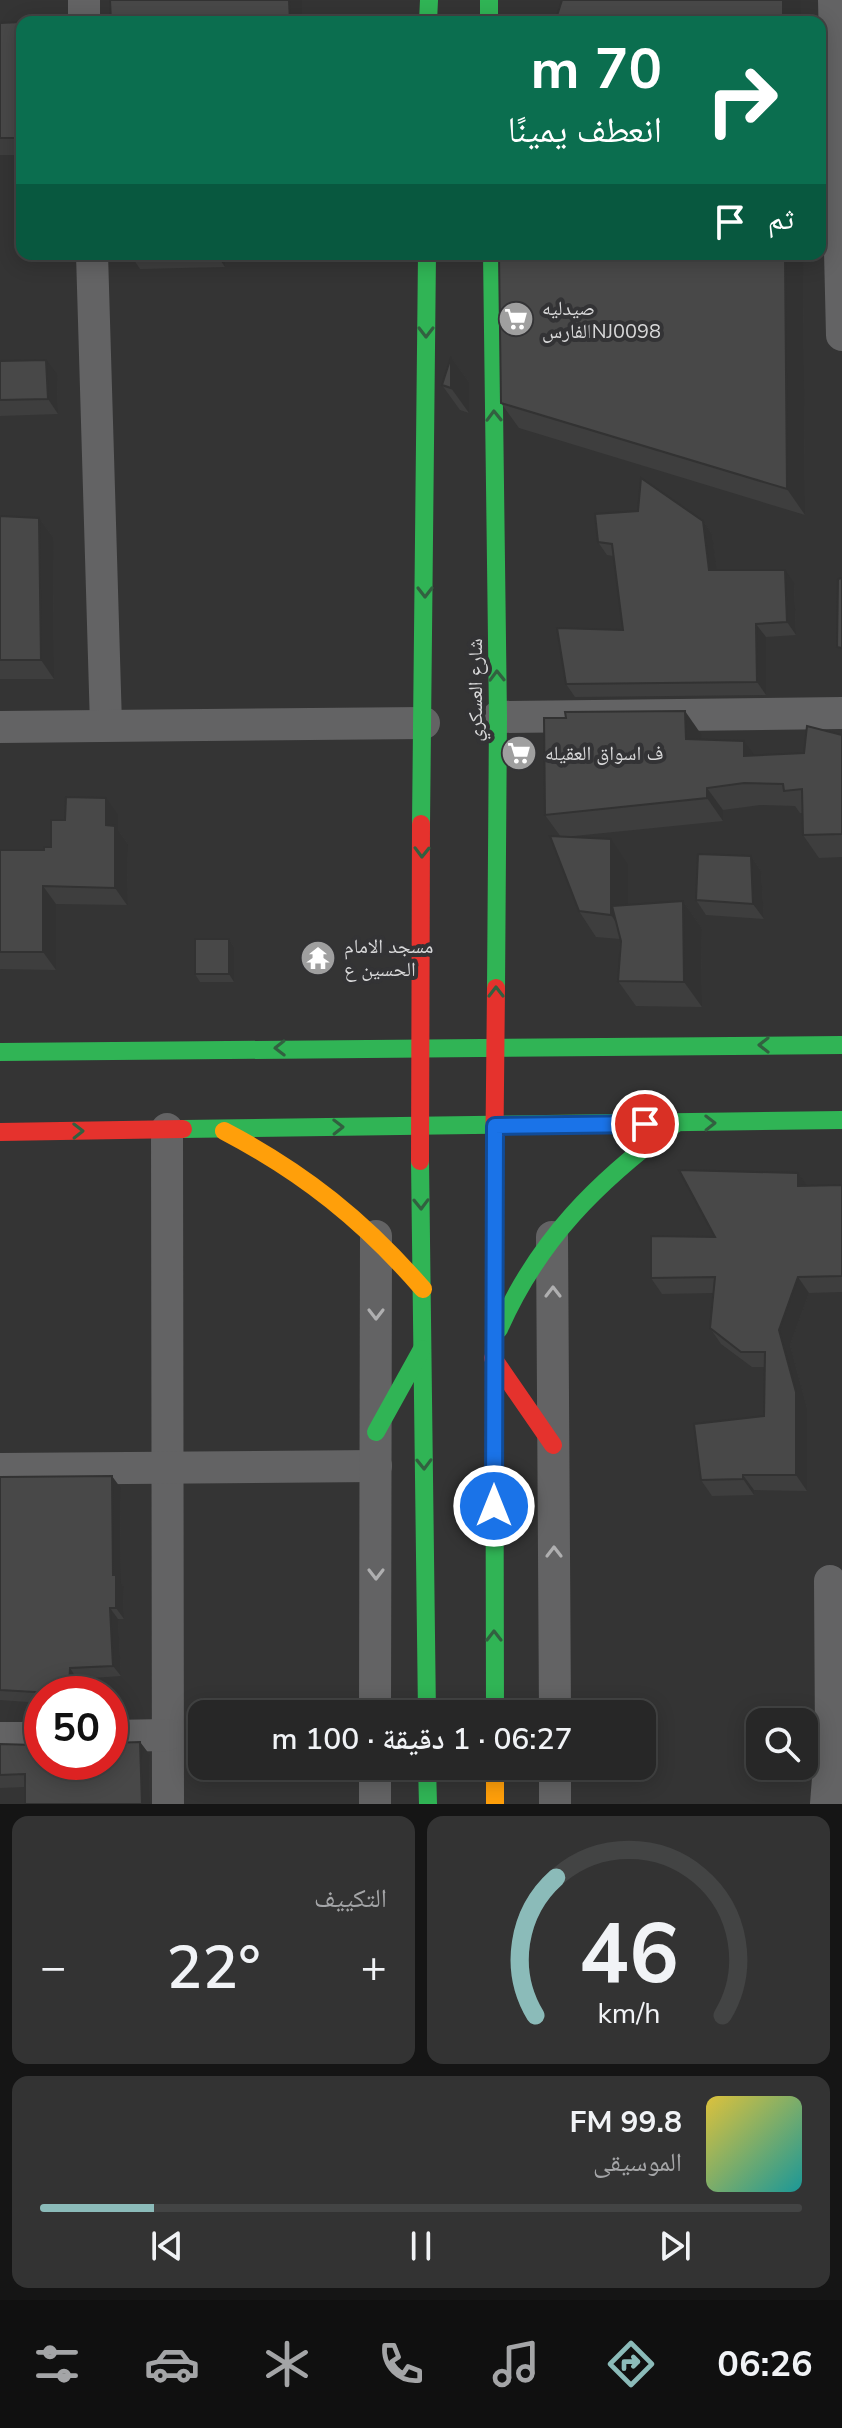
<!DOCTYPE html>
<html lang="ar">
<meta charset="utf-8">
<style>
:root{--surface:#272727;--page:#333;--text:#f1f3f6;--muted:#a4a5a7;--line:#434444;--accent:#8bbbb9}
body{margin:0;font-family:"Nunito Sans","Noto Naskh Arabic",sans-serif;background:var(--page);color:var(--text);direction:rtl;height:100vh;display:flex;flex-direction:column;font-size:30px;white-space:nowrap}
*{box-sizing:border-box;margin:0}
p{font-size:26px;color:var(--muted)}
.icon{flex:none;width:44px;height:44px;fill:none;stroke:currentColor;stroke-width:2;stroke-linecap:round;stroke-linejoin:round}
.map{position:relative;height:1804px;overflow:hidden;direction:ltr}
.details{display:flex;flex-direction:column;gap:12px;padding:12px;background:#151515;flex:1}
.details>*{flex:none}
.banner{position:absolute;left:16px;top:16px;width:810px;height:244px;border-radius:16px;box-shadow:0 4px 20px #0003,0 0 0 2px var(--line);direction:rtl;background:#0b6e4f;color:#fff;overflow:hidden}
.controls{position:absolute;left:746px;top:1708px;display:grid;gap:16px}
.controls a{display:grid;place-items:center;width:72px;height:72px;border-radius:16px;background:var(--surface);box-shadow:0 4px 20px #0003,0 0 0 2px var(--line);font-size:40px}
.speed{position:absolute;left:24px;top:1676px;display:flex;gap:16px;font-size:40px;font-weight:700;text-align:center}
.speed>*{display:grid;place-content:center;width:104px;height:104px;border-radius:50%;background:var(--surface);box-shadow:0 4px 20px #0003,0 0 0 2px var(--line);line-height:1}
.speed .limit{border:12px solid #d22;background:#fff;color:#111}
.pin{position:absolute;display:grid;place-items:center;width:68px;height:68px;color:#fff;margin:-34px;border:4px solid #fff;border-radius:50%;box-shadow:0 2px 8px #0007}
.me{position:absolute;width:88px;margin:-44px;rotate:0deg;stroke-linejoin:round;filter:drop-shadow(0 0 6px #0008)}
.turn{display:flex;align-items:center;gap:28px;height:168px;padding:0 32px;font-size:36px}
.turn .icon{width:104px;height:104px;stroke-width:2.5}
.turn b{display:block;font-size:56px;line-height:68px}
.then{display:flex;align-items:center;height:76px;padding:0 32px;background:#0003;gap:16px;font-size:30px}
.big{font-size:60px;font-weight:600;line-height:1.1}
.details .tile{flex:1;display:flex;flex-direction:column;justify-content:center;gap:12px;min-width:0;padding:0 28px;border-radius:16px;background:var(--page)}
.details .dial{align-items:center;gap:0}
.dial svg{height:208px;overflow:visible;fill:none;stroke:var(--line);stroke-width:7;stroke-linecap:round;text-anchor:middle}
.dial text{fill:var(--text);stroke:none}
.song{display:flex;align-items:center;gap:24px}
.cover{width:96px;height:96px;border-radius:12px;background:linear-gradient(135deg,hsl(50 70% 55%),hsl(180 70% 35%))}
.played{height:8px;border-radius:4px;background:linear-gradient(90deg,var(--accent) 15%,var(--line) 15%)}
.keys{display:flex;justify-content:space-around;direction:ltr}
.heat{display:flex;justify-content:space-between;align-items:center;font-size:44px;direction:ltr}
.details .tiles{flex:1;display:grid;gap:12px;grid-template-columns:1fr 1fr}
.tile:last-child{grid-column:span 2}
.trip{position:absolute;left:188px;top:1700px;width:468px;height:80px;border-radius:16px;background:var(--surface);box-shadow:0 4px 20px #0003,0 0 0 2px var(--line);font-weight:600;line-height:80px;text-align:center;direction:rtl}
.menu{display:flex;height:128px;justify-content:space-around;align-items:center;background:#101010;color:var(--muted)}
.menu .icon{width:56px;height:56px}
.menu .current{color:var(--accent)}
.menu b{font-size:36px;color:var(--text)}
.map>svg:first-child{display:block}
</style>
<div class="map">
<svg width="842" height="1804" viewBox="0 0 842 1804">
<rect width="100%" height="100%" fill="#343434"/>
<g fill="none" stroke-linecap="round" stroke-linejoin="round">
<g stroke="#636364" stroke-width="32">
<polyline points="84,0 84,22"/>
<polyline points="834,0 842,335"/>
<polyline points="92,254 106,725"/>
<polyline points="498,717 842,713"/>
<polyline points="0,727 424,723"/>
<polyline points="167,1129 168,1804"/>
<polyline points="552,1237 555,1714"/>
<polyline points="0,1469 376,1466"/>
<polyline points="375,1714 376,1236"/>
<polyline points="110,1736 167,1735"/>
<polyline points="0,1738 42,1738"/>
<polyline points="555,1766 555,1804"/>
<polyline points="375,1804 375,1766"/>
<polyline points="826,1804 831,1740 830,1581"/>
</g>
<g stroke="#30b455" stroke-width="18">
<polyline points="489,0 489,22"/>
<polyline points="428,22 429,0"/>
<polyline points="492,254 498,717 496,988"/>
<polyline points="421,824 427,254"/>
<polyline points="0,1052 842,1045"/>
<polyline points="183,1129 842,1120"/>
<polyline points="420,1161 427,1714"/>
<polyline points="494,1183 495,1714"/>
<path d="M 499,1329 C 539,1239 597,1182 675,1124"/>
<polyline points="376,1432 422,1349"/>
<polyline points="427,1766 428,1804"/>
</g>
<g stroke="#ff9f0a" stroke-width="18">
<path d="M 224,1131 C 304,1173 364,1221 423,1289"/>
<polyline points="495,1766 495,1804"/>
</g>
<g stroke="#e5322d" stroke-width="18">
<polyline points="0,1132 183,1129"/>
<polyline points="420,1161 421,824"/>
<polyline points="494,1183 496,988"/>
<polyline points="493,1358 553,1445"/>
</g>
</g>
<g fill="#3e3e3e">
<polygon points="22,22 22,155 0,155 0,23"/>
<polygon points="130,254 313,254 313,257 225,258 225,267 140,269"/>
<polygon points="499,254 803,254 805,515 519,428 501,403"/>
<polygon points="451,357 469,382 469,413 460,410 442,385"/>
<polygon points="0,361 57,374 58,414 0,416"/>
<polygon points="0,516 39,518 53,537 54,679 0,679"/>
<polygon points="703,521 712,534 716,570 794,583 796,635 766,637 766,695 575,697 566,684 623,630 613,556 607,555 598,542"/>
<polygon points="701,734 701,739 744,741 754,756 804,753 842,735 842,857 819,858 803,835 802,813 800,813 795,806 760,805 723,810 723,821 564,837 628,865 628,905 683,901 701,927 702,1007 636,1006 618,981 620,939 596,937 579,911 561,837 545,815"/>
<polygon points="118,815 118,830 128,844 127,905 56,904 56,970 0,969 0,850 44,850 51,847 65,820"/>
<polygon points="751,856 761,871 764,919 706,915 696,900"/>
<polygon points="229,939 234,947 234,982 200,982 195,974"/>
<polygon points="798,1173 807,1186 842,1185 842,1292 809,1293 790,1345 807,1408 807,1491 754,1490 754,1495 712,1496 701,1480 764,1416 765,1367 752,1367 721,1344 710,1328 713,1293 662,1294 651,1278 715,1237"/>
<polygon points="0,1477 120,1487 121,1583 123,1586 124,1619 118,1619 121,1676 77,1679 77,1694 42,1694 42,1703 0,1700"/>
<polygon points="140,1742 149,1754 150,1804 25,1804 25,1787 0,1788 0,1744 42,1762"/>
</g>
<g fill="#323232">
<polygon points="289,0 302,0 302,22 290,22"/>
<polygon points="783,0 800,0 801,22 783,22"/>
<polygon points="216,254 222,254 225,258 225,267"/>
<polygon points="785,254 803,254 805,515 787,489"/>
<polygon points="451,357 469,382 469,413 451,388"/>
<polygon points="46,360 57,374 58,414 48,399"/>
<polygon points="39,518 53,537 54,679 41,660"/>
<polygon points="703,521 712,534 718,583 709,570"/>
<polygon points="785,570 794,583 796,635 787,622"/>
<polygon points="756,624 766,637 766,695 757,682"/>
<polygon points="685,711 701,734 702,761 686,739"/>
<polygon points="744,741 760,763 744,756"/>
<polygon points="707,788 723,810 723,821 707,798"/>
<polygon points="106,798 118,815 118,830 128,844 127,905 115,888 106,825"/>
<polygon points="611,839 628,865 628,940 611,915"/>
<polygon points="751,856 761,871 764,919 753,904"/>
<polygon points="43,886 56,904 56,970 43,952"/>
<polygon points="683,901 701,927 702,1007 684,982"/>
<polygon points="229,939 234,947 234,982 229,974"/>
<polygon points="798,1173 809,1188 798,1186"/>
<polygon points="798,1277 809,1293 790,1345 807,1408 807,1491 796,1475 779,1330"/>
<polygon points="743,1475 754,1490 754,1495 743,1479"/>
<polygon points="112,1476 120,1487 121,1583 123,1586 124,1619 116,1608 113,1575"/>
<polygon points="110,1608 118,1619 121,1676 113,1666"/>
<polygon points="70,1668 77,1679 77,1694 69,1694"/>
<polygon points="140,1742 149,1754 150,1804 142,1804"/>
</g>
<g fill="#484848" stroke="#323232" stroke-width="2">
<polygon points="110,0 289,0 290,22 111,22"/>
<polygon points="562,0 783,0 783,22 555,22"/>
<polygon points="22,22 22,138 0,138 0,23"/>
<polygon points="499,254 785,254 787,489 501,403"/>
<polygon points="451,357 451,388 442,385"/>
<polygon points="46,360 48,399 0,400 0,361"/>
<polygon points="641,478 703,521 709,570 785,570 787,622 756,624 757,682 566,684 557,628 623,630 612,544 598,542 595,514 638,511"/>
<polygon points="0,516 39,518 41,660 0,660"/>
<polygon points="842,578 842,648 837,647 838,579"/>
<polygon points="685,711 686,739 744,741 744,756 804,753 807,726 842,735 842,834 803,835 802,789 784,791 783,784 744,783 707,788 707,798 545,815 544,718 566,718 565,712"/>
<polygon points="66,797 106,798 106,825 115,826 115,888 43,886 43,952 0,952 0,850 44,850 44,847 51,847 51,820 65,820"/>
<polygon points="550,836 611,839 611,915 579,911"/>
<polygon points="698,854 751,856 753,904 696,900"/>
<polygon points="683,901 684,982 618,981 621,941 612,906"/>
<rect x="195" y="939" width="34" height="35"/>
<polygon points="679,1170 798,1173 798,1186 842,1185 842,1276 798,1277 779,1330 796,1392 796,1475 743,1475 743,1479 701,1480 694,1424 764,1416 765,1352 741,1352 710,1328 715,1277 651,1278 651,1236 715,1237"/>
<polygon points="112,1476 113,1575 116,1575 116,1608 110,1608 113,1666 70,1668 69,1694 0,1690 0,1477"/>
<polygon points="42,1741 42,1762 110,1762 110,1743 140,1742 142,1804 25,1804 25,1774 0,1775 0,1744 34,1745"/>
</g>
<defs><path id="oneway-chevron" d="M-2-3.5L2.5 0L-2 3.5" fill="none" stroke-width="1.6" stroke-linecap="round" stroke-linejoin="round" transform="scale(2)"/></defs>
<g stroke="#326040">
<use href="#oneway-chevron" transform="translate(426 332) rotate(90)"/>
<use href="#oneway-chevron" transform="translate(494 416) rotate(-91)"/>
<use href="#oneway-chevron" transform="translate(425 592) rotate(90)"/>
<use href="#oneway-chevron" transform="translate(497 676) rotate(-91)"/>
<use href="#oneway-chevron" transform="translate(422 852) rotate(91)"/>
<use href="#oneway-chevron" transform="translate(496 992) rotate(-90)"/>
<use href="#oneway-chevron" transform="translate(764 1045) rotate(180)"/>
<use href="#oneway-chevron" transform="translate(280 1048) rotate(179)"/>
<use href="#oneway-chevron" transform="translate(710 1123) rotate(-1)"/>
<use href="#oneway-chevron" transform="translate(338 1127) rotate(-1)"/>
<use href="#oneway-chevron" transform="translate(78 1131) rotate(-1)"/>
<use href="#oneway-chevron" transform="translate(421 1204) rotate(89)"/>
<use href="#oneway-chevron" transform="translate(424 1464) rotate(89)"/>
<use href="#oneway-chevron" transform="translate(494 1636) rotate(-90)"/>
</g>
<g stroke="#afafb0">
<use href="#oneway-chevron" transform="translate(553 1292) rotate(-90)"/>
<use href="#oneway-chevron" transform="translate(376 1314) rotate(90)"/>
<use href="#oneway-chevron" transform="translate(554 1552) rotate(-90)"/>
<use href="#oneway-chevron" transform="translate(376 1574) rotate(90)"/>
</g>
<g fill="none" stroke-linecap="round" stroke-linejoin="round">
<defs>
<polyline id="route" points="494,1506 495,1126 645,1124"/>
</defs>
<use href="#route" stroke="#114b97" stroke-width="20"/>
<use href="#route" stroke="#1a73e8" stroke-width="14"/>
</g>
<defs>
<symbol id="supermarket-disc" viewBox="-11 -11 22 22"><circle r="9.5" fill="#9f9f9f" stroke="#333335"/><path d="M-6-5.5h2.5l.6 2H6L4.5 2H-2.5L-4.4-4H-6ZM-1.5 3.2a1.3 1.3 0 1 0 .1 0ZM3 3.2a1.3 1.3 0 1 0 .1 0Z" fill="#fff"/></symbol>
<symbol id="temple-disc" viewBox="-11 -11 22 22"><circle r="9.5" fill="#9f9f9f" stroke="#333335"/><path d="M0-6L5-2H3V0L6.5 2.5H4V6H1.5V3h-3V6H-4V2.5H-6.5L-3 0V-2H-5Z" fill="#fff"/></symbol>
</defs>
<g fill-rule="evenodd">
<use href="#supermarket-disc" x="496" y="299" width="40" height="40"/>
<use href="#supermarket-disc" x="499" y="733" width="40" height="40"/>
<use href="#temple-disc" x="298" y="938" width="40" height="40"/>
</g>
<g text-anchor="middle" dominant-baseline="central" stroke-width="8" stroke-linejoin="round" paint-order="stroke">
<g font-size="20" fill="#d8d8d9" stroke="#333335" text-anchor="start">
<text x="542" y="308">صيدليه<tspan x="542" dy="23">الفارسNJ0098</tspan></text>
<text x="545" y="753">ف اسواق العقيله</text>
<text x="344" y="946">مسجد الامام<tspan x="344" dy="23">الحسين ع</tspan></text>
</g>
<g font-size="20" fill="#d8d8d9" stroke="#333335">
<text transform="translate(475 690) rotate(-90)">شارع العسكري</text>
</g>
</g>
</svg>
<div class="controls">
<a><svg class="icon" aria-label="search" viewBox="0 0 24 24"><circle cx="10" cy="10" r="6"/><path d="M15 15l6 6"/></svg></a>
</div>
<div class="speed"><div class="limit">50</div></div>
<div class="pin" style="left:645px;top:1124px;background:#d93025"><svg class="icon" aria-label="arrive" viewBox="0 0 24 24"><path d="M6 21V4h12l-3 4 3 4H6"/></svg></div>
<svg class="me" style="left:494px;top:1506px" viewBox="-20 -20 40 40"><circle r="17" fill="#1a73e8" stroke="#fff" stroke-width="3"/><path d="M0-11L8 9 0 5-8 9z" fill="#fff"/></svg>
<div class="trip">06:27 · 1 دقيقة · 100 m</div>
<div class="banner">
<div class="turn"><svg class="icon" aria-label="right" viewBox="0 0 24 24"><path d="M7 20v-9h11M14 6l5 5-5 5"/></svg><div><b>70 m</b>انعطف يمينًا</div></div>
<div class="then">ثم<svg class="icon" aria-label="arrive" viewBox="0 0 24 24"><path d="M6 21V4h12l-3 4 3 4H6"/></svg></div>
</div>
</div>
<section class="details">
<div class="tiles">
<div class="tile dial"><svg viewBox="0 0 100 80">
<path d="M14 69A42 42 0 1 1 86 69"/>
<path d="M14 69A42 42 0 0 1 22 16" stroke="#8bbbb9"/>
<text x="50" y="56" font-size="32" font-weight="700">46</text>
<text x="50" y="72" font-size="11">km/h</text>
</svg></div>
<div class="tile"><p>التكييف</p>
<div class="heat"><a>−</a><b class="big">22°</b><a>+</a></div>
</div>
<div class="tile">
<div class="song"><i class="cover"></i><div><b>99.8 FM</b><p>الموسيقى</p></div></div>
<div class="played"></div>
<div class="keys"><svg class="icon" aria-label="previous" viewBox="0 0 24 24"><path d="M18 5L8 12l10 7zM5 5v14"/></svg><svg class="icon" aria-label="pause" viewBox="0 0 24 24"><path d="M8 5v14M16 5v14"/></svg><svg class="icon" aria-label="next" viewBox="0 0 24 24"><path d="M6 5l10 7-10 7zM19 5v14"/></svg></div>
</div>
</div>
</section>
<nav class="menu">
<b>06:26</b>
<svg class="icon current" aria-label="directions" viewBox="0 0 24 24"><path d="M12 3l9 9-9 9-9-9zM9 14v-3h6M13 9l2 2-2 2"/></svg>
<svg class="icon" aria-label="music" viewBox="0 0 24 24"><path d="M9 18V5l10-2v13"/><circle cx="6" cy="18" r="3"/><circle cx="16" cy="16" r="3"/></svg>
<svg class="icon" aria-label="phone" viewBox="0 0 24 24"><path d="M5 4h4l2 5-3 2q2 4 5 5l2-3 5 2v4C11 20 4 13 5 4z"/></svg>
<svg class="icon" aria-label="climate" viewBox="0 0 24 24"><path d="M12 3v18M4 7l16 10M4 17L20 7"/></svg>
<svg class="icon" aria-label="car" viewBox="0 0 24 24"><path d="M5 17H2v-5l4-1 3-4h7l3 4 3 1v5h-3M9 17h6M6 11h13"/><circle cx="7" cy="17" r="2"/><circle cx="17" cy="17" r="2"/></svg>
<svg class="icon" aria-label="filters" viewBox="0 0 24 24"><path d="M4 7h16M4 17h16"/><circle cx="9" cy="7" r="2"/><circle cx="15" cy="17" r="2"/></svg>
</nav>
